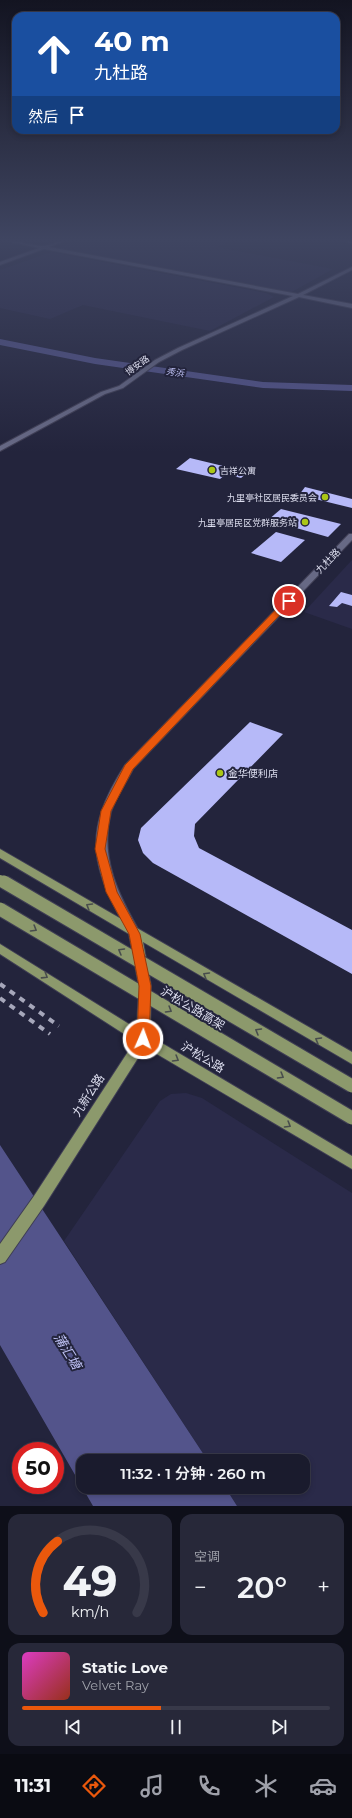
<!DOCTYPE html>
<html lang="zh">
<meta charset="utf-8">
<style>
:root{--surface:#1a1b2d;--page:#272839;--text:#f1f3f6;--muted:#9fa1aa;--line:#383949;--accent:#ea580c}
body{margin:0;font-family:Montserrat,"Noto Sans SC",sans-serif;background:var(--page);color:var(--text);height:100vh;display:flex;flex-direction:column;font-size:15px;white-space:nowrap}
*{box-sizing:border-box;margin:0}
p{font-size:13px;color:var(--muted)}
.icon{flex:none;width:22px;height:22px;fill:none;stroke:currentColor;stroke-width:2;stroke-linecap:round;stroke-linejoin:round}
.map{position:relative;height:1506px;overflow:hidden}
.drawer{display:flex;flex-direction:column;gap:8px;padding:8px;background:#0e0f19;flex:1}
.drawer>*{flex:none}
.guide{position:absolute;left:12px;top:12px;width:328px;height:122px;border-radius:12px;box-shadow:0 2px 6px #0003,0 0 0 1px var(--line);background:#1a4fa0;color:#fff;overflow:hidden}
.speed{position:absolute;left:12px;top:1442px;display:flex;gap:8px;font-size:20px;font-weight:700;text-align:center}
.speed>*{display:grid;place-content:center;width:52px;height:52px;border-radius:50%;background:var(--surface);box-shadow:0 2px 6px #0003,0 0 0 1px var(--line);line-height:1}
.speed .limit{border:6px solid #d22;background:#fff;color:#111}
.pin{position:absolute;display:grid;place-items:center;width:34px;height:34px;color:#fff;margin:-17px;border:2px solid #fff;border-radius:50%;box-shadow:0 1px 4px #0007}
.me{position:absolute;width:44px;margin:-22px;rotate:2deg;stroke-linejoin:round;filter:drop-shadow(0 0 3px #0008)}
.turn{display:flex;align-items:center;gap:14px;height:84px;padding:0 16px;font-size:18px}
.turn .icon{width:52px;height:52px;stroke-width:2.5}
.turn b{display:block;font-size:28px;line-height:34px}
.then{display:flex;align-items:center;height:38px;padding:0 16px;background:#0003;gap:8px;font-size:15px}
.big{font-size:30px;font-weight:600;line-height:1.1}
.drawer .card{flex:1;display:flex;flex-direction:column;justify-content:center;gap:6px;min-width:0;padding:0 14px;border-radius:12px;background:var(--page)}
.drawer .dial{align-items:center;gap:0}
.dial svg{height:104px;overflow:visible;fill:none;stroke:var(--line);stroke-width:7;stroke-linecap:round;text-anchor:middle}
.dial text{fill:var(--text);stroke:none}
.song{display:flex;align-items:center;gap:12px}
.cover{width:48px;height:48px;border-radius:6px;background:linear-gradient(135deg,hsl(310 70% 55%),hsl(10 70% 35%))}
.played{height:4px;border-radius:2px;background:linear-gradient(90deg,var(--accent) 45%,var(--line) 45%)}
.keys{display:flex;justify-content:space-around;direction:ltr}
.heat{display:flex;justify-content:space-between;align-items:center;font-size:22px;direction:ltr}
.drawer .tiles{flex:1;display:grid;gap:8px;grid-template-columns:1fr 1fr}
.card:last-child{grid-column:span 2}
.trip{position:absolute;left:76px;top:1454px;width:234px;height:40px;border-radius:12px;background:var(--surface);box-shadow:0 2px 6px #0003,0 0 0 1px var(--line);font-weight:600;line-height:40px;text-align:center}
.tabs{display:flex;height:64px;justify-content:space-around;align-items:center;background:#0a0b12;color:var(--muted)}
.tabs .icon{width:28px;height:28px}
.tabs .current{color:var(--accent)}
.tabs b{font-size:18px;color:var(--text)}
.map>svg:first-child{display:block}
</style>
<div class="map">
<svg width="352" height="1506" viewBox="0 0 352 1506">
<rect width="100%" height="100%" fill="#23243c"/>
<g fill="#2a2a49">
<polygon points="77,241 229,241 217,247 333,269 290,293 57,248"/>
<polygon points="51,252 266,293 274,297 210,331 83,305 50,319 0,308 0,270"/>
<polygon points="352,560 352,629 304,612"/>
<polygon points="186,1093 202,1098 352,1193 352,1506 237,1506 225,1487 303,1487 303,1461 208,1461 64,1241 160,1101 171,1094"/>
</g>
<polygon fill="#53548b" points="0,1145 208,1461 83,1461 83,1487 225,1487 237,1506 93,1506 0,1345"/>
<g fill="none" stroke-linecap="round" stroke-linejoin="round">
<polygon fill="#53548b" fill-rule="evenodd" points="0,339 95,358 263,382 352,385 352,391 263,388 95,364 0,345"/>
</g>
<g fill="#b6b9f8">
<polygon points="190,458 248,472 241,478 226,474 220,479 176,469"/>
<polygon points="305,487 352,499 352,508 299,495"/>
<polygon points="281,509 341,524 328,537 268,520"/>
<polygon points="276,532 305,540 281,562 251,553"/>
<polygon points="341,592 352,595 352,606 342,603 337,607 329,606"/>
<polygon points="250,722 283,734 195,824 194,836 199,848 352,930 352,974 153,863 143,853 138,840 141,828"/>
</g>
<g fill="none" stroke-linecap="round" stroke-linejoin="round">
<defs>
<g id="minor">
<path d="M 7,241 C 19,241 30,245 42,246 C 50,246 56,241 64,241 L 49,247 L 298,294 L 352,267 L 352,270 L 303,295 L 352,304 L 352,308 L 299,297 L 182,350 L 159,362 L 123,388 L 105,394 L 0,451 L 0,446 L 101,392 L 119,386 L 155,360 L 178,348 L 293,296 L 44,249 L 0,265 L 0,262 L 39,248 Z"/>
<polygon points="342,241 352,241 352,243"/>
<path d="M 349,534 L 352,534 L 352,540 L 133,769 C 126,783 116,797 111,812 C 99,858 119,896 141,934 L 139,937 L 135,938 L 131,937 C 92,869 80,835 125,765 Z"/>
</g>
<polygon id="major" points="0,849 352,1052 352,1064 143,942 151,986 150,1036 352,1156 352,1169 145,1047 44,1206 5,1262 0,1264 0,1244 34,1196 135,1041 0,954 0,944 137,1029 139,986 129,934 0,858"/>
</defs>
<use href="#minor" stroke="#3f3e54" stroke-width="2"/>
<use href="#major" stroke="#3f3e54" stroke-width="2"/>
<use href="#minor" fill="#676985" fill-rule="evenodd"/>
<use href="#major" fill="#8c996c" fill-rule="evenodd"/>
<g stroke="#a6a7ba" stroke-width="4" stroke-dasharray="6 6" stroke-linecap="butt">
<polyline points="0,984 59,1026"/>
<polyline points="0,998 50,1034"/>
</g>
<defs>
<polyline id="major-bridge-far1" points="0,880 5,883"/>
<g id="major-bridge">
<polyline points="4,882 352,1086"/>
<polyline points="0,909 352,1118"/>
</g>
</defs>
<use href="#major-bridge-far1" stroke="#3f3e54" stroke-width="12" stroke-linecap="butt"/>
<use href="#major-bridge" stroke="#3f3e54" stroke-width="15" stroke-linecap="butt"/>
<use href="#major-bridge-far1" stroke="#8c996c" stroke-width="10"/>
<use href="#major-bridge" stroke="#8c996c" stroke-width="13"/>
</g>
<defs><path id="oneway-chevron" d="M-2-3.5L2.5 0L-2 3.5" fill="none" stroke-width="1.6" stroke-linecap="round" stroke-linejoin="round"/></defs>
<g stroke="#484d4d">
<use href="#oneway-chevron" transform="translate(89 906) rotate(-149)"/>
<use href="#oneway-chevron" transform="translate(34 929) rotate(31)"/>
<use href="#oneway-chevron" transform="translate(121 951) rotate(-150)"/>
<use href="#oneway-chevron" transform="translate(206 975) rotate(-150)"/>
<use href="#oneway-chevron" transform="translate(45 976) rotate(32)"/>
<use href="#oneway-chevron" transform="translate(169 1010) rotate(31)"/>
<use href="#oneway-chevron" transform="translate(258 1031) rotate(-150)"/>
<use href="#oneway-chevron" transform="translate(318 1040) rotate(-150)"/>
<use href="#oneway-chevron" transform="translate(176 1059) rotate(31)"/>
<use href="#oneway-chevron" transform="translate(281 1076) rotate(31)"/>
<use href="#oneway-chevron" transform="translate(288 1125) rotate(31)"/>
</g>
<linearGradient id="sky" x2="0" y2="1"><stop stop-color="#131421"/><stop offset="0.53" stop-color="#3f4561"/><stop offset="1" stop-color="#3f4561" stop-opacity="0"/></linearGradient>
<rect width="352" height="452" fill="url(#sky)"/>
<polygon fill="#ea580c" stroke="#983908" points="286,599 293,601 133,769 111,811 105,849 117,892 140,934 151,986 149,1039 147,1042 139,1042 137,1039 139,986 129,934 106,892 95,849 101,811 125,765"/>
<g fill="#abc716" stroke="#23243c" stroke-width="1.5">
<circle cx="212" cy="470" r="4"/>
<circle cx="325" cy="497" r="4"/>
<circle cx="305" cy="522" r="4"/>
<circle cx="220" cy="773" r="4"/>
</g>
<g text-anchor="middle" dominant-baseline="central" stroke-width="4" stroke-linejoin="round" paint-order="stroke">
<g font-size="9" fill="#dddeef" stroke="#23243c">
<text transform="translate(137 365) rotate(-36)">博安路</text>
</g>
<g font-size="9" font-style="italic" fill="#bec1f4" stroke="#23243c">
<text transform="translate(175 372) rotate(8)">秀浜</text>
</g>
<g font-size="9" fill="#dddeef" stroke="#23243c" text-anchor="end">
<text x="220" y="470" text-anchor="start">吉祥公寓</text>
<text x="317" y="497">九里亭社区居民委员会</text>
<text x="297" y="522">九里亭居民区党群服务站</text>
</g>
<g font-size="10" fill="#dddeef" stroke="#23243c">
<text transform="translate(328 561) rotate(-46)">九杜路</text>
</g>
<g font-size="10" fill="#dddeef" stroke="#23243c" text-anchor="start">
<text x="228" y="773">金华便利店</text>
</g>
<g font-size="12" fill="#dddeef" stroke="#23243c">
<text transform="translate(193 1008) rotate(31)">沪松公路高架</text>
<text transform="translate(203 1057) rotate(31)">沪松公路</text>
<text transform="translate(88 1095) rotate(-57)">九新公路</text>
</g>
<g font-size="13" font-style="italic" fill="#bec1f4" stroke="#23243c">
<text transform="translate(68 1351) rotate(58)">蒲汇塘</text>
</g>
</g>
</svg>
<div class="speed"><div class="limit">50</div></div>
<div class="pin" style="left:289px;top:601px;background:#d93025"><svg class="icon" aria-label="arrive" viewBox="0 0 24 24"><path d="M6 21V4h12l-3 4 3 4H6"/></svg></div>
<svg class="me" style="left:143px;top:1039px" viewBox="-20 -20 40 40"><circle r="17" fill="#ea580c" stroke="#fff" stroke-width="3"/><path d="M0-11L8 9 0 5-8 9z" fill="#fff"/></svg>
<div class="trip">11:32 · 1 分钟 · 260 m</div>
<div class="guide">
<div class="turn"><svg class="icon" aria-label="ahead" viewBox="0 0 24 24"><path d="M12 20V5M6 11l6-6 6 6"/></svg><div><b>40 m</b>九杜路</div></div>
<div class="then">然后<svg class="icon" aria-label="arrive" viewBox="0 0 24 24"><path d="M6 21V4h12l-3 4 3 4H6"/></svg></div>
</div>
</div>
<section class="drawer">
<div class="tiles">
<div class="card dial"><svg viewBox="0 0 100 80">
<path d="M14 69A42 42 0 1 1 86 69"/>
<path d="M14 69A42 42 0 0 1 25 14" stroke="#ea580c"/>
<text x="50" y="56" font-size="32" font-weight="700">49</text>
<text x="50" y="72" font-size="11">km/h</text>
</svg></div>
<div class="card"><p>空调</p>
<div class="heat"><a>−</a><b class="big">20°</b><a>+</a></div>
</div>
<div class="card">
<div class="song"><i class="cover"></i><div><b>Static Love</b><p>Velvet Ray</p></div></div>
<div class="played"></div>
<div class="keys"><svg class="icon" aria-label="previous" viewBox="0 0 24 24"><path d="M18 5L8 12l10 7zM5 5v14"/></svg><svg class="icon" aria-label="pause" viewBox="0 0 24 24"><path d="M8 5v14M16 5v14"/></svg><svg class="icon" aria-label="next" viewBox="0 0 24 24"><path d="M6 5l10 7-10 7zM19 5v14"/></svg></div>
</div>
</div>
</section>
<nav class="tabs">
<b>11:31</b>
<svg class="icon current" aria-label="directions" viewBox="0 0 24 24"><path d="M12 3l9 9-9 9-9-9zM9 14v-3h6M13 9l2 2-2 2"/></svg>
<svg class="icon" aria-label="music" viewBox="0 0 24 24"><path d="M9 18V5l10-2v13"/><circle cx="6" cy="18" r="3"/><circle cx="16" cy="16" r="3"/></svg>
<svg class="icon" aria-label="phone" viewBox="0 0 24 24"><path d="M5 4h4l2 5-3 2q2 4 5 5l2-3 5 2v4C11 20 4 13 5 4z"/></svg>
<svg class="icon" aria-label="climate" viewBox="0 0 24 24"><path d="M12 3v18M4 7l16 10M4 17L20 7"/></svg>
<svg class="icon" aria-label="car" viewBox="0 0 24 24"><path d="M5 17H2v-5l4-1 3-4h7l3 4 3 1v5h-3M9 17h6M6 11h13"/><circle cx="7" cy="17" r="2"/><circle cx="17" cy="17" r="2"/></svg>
</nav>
